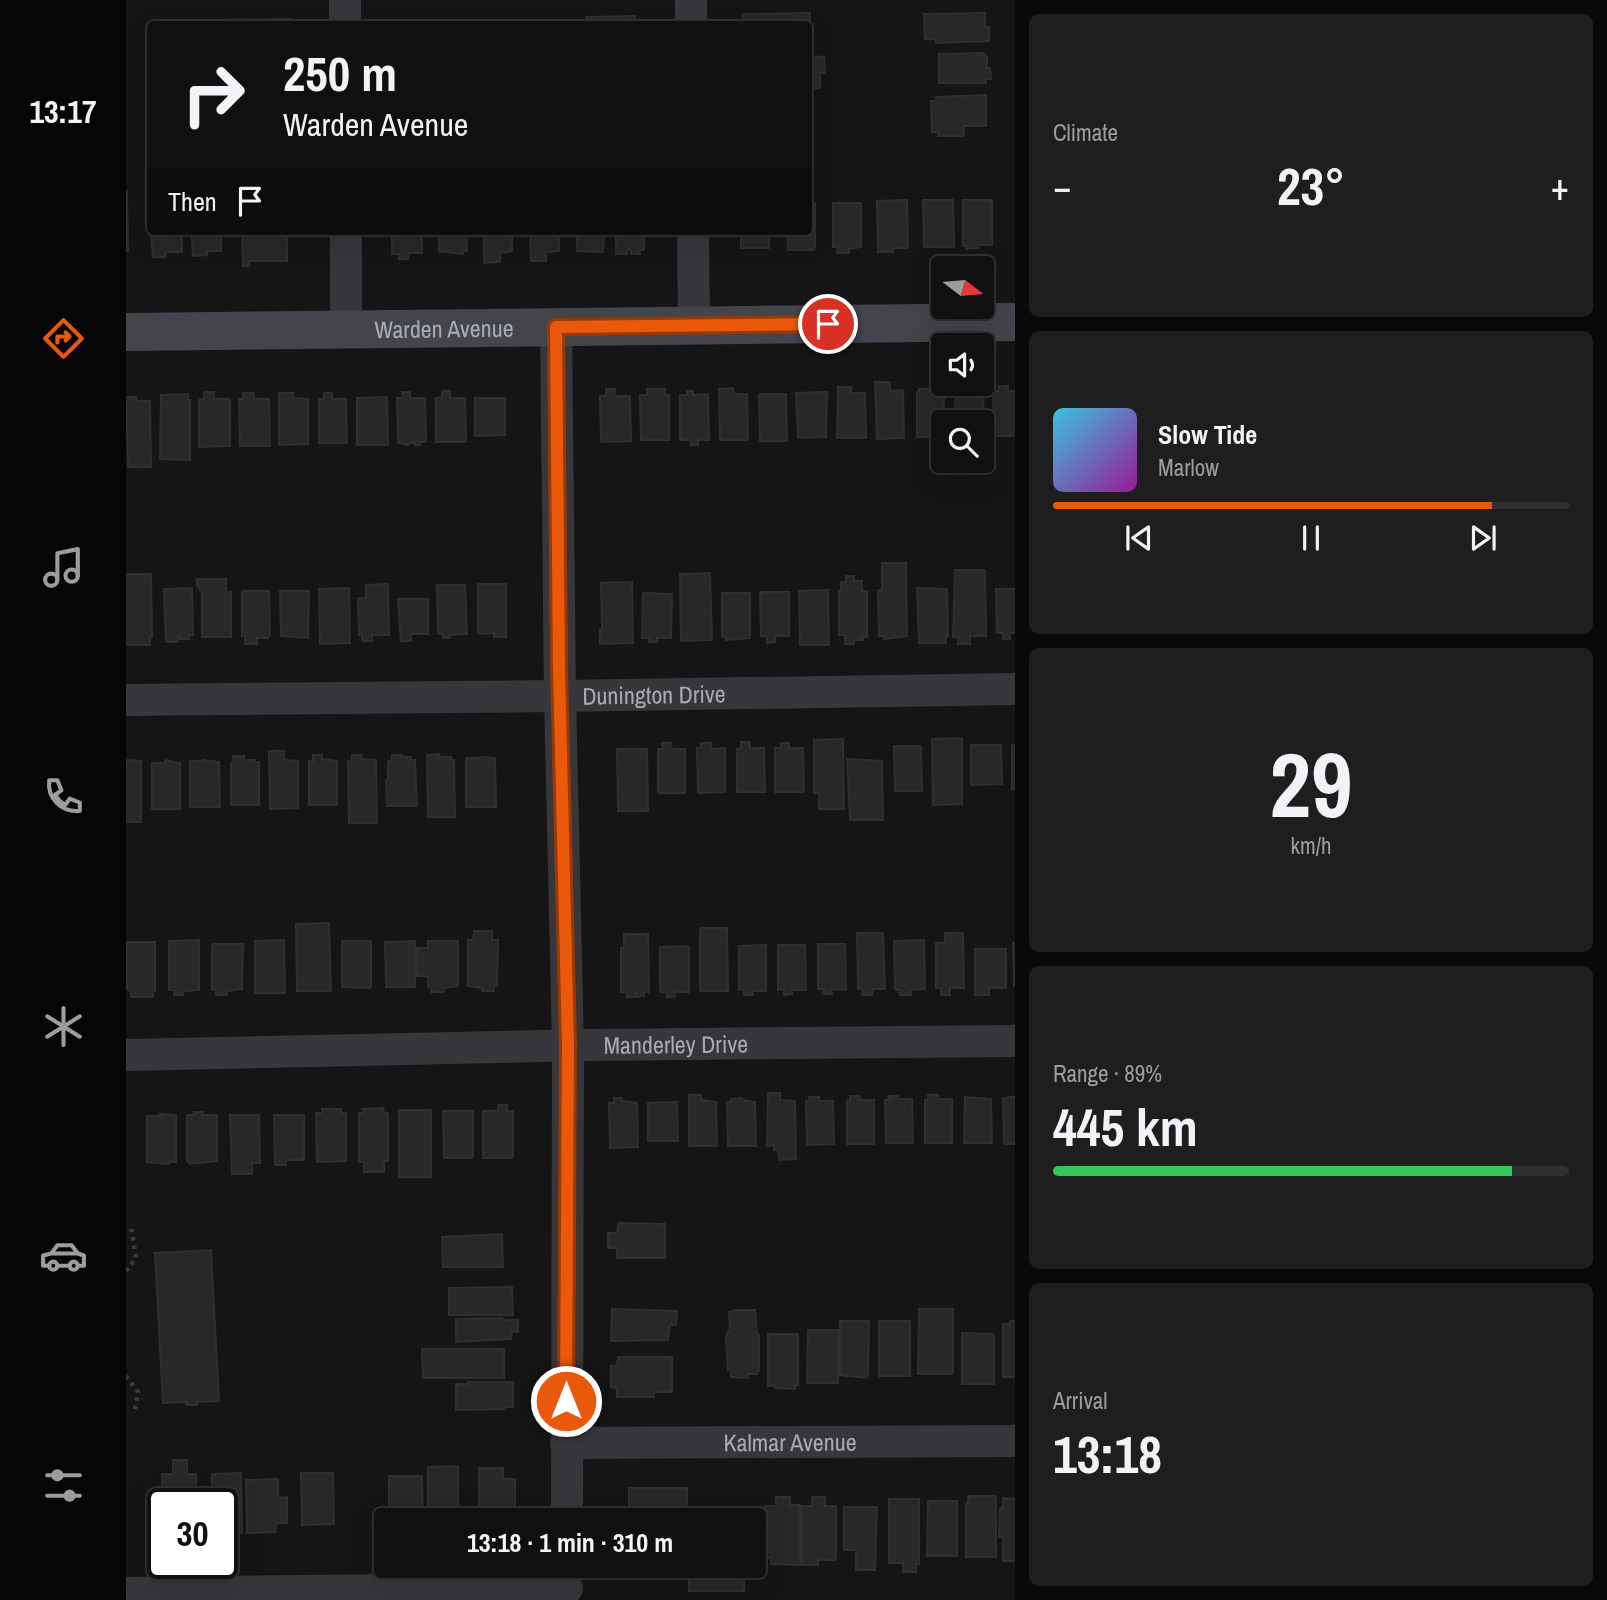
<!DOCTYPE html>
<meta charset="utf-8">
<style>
:root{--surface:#101010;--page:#1e1e1e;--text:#f1f3f6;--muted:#9c9d9f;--line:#303030;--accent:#ea580c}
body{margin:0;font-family:"Archivo Narrow",sans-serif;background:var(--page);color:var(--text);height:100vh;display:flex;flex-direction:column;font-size:26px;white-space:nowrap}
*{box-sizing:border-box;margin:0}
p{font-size:23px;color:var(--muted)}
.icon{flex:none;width:38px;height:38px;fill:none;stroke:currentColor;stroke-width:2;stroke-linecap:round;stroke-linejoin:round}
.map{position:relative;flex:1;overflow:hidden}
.side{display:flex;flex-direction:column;gap:14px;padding:14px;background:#090909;width:592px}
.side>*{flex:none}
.hud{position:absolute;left:21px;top:21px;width:665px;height:214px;border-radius:7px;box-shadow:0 7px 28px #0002,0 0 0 2px var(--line);background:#101010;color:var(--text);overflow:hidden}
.needle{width:46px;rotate:106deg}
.controls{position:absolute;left:805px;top:256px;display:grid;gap:14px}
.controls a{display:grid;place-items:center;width:63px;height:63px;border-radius:7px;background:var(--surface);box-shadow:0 7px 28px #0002,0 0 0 2px var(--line);font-size:35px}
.speed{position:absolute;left:21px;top:1488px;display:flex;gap:14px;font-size:35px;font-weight:700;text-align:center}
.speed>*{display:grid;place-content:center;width:91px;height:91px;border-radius:50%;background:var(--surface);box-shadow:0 7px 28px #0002,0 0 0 2px var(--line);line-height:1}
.speed .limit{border:4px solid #111;border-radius:10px;background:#fff;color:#111}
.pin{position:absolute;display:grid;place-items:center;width:60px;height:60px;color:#fff;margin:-30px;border:4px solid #fff;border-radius:50%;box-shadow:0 2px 7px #0007}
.me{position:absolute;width:77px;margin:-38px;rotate:0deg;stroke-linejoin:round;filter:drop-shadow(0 0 5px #0008)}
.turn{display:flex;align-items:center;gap:24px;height:147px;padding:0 21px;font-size:32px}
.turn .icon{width:91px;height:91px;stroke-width:2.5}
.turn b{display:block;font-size:49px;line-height:60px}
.then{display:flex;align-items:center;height:66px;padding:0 21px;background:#0003;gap:14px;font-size:26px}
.big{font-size:52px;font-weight:800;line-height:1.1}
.side .widget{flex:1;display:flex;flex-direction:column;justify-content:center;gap:10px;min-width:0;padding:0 24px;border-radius:10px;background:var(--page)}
.side .dial{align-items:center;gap:0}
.dial b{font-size:91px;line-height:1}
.song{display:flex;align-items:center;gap:21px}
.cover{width:84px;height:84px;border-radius:10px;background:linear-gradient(135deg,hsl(190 70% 55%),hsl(300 70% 35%))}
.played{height:7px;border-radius:4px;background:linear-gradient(90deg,var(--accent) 85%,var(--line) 85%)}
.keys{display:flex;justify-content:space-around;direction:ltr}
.heat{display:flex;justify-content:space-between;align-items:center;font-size:38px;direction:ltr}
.charge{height:10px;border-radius:5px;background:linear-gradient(90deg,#34c759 89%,var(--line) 0)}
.trip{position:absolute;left:248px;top:1508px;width:392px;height:70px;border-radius:7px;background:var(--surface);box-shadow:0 7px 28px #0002,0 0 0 2px var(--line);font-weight:800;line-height:70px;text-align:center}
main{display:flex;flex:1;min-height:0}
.tab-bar{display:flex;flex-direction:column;width:126px;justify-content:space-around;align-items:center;background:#060606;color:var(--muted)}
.tab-bar .icon{width:49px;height:49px}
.tab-bar .on{color:var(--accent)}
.tab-bar b{font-size:32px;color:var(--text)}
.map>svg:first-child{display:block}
</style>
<main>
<nav class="tab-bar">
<b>13:17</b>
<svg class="icon on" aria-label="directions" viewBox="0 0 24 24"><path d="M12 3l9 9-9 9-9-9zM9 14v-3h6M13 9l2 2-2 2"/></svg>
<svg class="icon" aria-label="music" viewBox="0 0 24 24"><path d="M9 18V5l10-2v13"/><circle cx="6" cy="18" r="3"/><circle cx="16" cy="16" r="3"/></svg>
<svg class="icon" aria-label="phone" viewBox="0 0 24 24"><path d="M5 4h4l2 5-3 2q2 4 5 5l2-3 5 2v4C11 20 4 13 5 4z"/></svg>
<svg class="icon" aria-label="climate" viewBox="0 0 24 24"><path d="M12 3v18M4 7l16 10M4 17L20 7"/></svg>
<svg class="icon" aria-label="car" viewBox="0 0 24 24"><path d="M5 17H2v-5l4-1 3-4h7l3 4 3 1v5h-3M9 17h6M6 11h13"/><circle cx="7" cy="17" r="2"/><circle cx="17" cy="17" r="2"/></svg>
<svg class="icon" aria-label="filters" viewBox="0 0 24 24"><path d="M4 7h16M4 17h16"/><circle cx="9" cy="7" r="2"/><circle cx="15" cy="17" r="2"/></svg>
</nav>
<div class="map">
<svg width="890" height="1600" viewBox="0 0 890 1600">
<rect width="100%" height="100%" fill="#151516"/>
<g fill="#28282a" stroke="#2f2f32" stroke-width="2">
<polygon points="684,13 684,38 682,38 682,24 617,24 617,14"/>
<polygon points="859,13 859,27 863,27 863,41 810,43 810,39 799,39 798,14"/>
<polygon points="509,16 510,24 460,24 460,17"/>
<polygon points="163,19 162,22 168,22 168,24 89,24 89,20"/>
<polygon points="322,21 322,24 275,24 275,22"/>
<polygon points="858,53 859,56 861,56 861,68 864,68 865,79 860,79 860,83 813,83 813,54"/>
<polygon points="682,56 698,57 699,73 694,73 694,88 682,88"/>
<polygon points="860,95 860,126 838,126 838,136 812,136 812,132 806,132 805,101 810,101 810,97"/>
<polygon points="682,188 685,188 684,203 689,203 689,247 688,250 662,250 661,231 682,231"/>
<polygon points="0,192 1,192 2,251 0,251"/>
<polygon points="781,200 782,248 767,248 767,252 752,252 751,201"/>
<polygon points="797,200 827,200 828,247 798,247"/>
<polygon points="837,200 866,200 866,245 852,245 852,248 840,249 840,246 837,246"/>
<polygon points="707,203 735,203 735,247 723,249 723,253 711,253 712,247 707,247"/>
<polygon points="25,231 56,231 56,252 40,252 40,257 27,257"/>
<polygon points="65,231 95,231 95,251 81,251 81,255 67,256"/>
<polygon points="116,231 161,231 161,261 123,261 123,266 117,266"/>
<polygon points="266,231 296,231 296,253 282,253 282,259 273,259 273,254 266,254"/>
<polygon points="313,231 340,231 341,251 337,251 337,254 313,251"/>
<polygon points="358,231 386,231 386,251 374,253 374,262 358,263"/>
<polygon points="404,231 433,231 433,251 420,252 420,261 405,261"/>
<polygon points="451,231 478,231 477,252 451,251"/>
<polygon points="490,231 518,231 518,250 513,250 514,254 505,254 505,250 501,250 501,254 490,254"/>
<rect x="615" y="231" width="28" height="17"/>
<polygon points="749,382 764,382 764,391 777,390 778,438 751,439"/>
<polygon points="873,386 882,386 882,391 890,391 890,436 868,436 867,391 873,391"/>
<polygon points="712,387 725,387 725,393 739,393 740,438 711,438"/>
<polygon points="832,387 842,387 842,392 857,392 858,436 856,436 856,422 830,422 829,393 832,392"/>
<polygon points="607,388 608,394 621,394 622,440 594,440 593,389"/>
<polygon points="480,389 489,389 488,396 504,396 505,441 475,442 474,396 480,395"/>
<polygon points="521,389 539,389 539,395 543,395 543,440 515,440 514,395 521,395"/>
<polygon points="793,389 804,389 804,392 818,393 817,437 791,437 791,392 793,392"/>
<polygon points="316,391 324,391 324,398 339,398 340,442 310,442 310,398 316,397"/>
<polygon points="561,391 567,391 567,395 582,394 583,440 572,440 572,445 565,445 565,440 554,440 554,395 561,395"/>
<polygon points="78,392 88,392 88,399 104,399 104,446 73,447 73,400 78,399"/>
<polygon points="276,392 284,392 284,398 299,398 300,442 294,442 294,445 289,445 289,443 282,443 282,445 272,443 271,398 277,398"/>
<polygon points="701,392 700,437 672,438 670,393"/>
<polygon points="117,393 128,393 128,399 143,399 144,446 114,446 113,399 117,399"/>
<polygon points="153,393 167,393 167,398 182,399 182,444 153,445"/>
<polygon points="198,393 206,393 206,399 220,399 221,443 193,443 193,399 198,399"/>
<polygon points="62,394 62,400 64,400 64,460 34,459 35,395"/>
<polygon points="633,394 660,394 661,441 634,441"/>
<polygon points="0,397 10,397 10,401 24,401 25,467 2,467"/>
<polygon points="261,397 262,445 231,445 231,398"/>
<polygon points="349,398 379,398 379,435 349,436"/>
<polygon points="756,563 780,563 781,636 758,639 758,636 753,636 752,590 756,590"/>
<polygon points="829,570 859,570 860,636 844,636 844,644 832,644 832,637 827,637"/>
<polygon points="584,573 586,640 555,641 554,574"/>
<polygon points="0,574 25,574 26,637 24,637 24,645 0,645"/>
<polygon points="720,576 728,576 728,581 736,581 736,591 741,591 741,637 737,637 737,640 728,640 728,644 719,644 719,635 713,635 713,591 715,591 715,582 720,582"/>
<polygon points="71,579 100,579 100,592 105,592 105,637 76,637 76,593 71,585"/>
<polygon points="506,582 507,643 474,644 474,629 476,629 475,583"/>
<polygon points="262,584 263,635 246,635 246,641 236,641 236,635 233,635 232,598 240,598 240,585"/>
<polygon points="352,584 380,584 380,637 368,637 368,633 354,634 352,631"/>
<polygon points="311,585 339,585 341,634 324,635 324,638 317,638 316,634 312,634"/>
<polygon points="66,588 67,635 63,635 63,639 54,639 54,635 52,635 52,642 40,642 38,589"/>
<polygon points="223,588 224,643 194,644 193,589"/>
<polygon points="791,588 821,589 822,636 820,636 820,643 793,643"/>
<polygon points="870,589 890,589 890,633 884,633 884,639 877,639 877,633 871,633"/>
<polygon points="702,590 703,645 674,645 673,591"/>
<polygon points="116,591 143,591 144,635 142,638 131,638 131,644 119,644 119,636 116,636"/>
<polygon points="154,591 183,591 182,638 155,636"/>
<polygon points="634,592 663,592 663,636 649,636 649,642 641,643 641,636 635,636"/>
<polygon points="517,593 546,594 545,638 531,638 531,642 523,642 523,638 516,638"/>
<polygon points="596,593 624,593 624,638 600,640 600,637 596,637"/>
<polygon points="272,599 302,599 302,634 285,634 285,641 275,641"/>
<polygon points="836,738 836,804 807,805 806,739"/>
<polygon points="717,739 718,809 693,809 693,793 688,793 688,740"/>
<polygon points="615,742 624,742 624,748 638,748 639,792 611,792 611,749 615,748"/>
<polygon points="536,743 545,743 544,749 559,749 559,793 532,793 532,749 537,749"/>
<polygon points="575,743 585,743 585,749 599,748 599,792 572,793 571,748 575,748"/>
<polygon points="655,743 663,743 663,748 677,748 678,792 649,792 649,748 655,748"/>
<polygon points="845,745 875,745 876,784 845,785"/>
<rect x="886" y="745" width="4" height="44"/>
<polygon points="768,746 795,746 796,791 769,791"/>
<polygon points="491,749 521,749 522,811 492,811"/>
<polygon points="143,751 158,751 158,760 172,761 172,808 144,809"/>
<polygon points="313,754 313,757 325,757 325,760 328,760 329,817 302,817 301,755"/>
<polygon points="187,755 196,755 196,759 211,761 211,805 183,805 183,761 187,762"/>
<polygon points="226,755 236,755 235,759 250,760 251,823 223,823 222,761 226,762"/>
<polygon points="266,755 276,755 276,757 285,757 285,760 289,760 291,806 261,806 260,780 262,779 262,761 266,761"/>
<polygon points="107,756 118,756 118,760 129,760 129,762 133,762 133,805 105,805 105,762 108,762"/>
<polygon points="354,757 369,758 370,807 340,807 340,758 354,758"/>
<polygon points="721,759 756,761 757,820 724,820"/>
<polygon points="0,760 15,761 15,822 0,822"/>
<polygon points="39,760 54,763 54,809 26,809 26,763 39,763"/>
<polygon points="77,760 93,762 94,807 64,807 64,761 77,761"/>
<polygon points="203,923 205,991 171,991 170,924"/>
<polygon points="574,928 601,928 602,991 574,991"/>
<polygon points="348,931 366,931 366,940 372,940 371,986 368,986 368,991 356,991 356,988 342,986 342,940 347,940"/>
<polygon points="731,933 757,933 759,989 746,989 746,995 736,995 737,989 732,989"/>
<polygon points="819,933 837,933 838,988 824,988 824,995 815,995 815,988 810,988 810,943 819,943"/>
<polygon points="498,934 522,934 523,992 518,992 518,996 511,997 511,992 509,992 509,997 501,997 501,992 495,992 495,948 498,948"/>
<polygon points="73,940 73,990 57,991 57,995 48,995 48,990 43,990 43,941"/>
<polygon points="158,940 159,993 129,993 129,941"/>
<polygon points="798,940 799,989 785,990 785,995 774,995 773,990 769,990 768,941"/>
<polygon points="216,941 245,941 245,987 243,988 216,987"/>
<polygon points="289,941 289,987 260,987 259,942"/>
<polygon points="302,941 332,941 332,986 317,988 318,992 305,992 305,987 302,987 302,976 291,976 291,948 302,948"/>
<polygon points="1,942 29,942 29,991 27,991 27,997 5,997 5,991 1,990"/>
<polygon points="887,943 890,943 890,986 888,986"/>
<polygon points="86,944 117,944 116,989 101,991 101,995 90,995 90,989 86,990"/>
<polygon points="692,944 719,944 720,990 705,989 706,994 697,994 698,989 692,989"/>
<polygon points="640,945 640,991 626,991 627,995 618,995 618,990 613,990 613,946"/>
<polygon points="652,945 679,945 680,990 666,990 666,994 658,995 658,989 652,990"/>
<polygon points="563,946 563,992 548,992 549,997 541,997 541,992 534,992 534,947"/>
<polygon points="849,949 880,949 880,988 863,988 863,995 849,995"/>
<polygon points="642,1093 654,1093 654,1100 669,1101 670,1159 653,1160 652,1150 648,1150 648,1145 641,1146"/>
<polygon points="563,1095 575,1095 576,1100 590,1102 591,1146 563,1146"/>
<polygon points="802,1095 812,1095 812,1099 826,1099 826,1143 799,1143 799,1100 802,1100"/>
<polygon points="724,1096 734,1096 734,1100 748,1100 748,1144 721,1144 721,1101 724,1100"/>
<polygon points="762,1096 772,1096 772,1099 786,1099 787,1143 760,1143 759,1100 763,1100"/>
<polygon points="683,1097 693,1097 693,1101 707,1101 708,1144 681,1145 680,1101 684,1101"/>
<polygon points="839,1097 865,1099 866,1143 838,1143"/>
<polygon points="883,1097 890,1097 890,1144 878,1144 877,1099"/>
<polygon points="488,1098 496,1098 496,1101 511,1103 512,1147 484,1148 483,1103 488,1103"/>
<polygon points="616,1098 616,1100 629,1102 630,1146 602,1146 601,1102 605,1102 605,1099"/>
<polygon points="551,1102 552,1141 522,1141 522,1103"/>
<polygon points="372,1105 381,1105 381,1112 387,1111 387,1158 357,1158 357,1111 372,1111"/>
<polygon points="257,1108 258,1113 262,1113 262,1161 258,1161 258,1172 238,1172 238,1162 233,1162 233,1113 238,1113 237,1109"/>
<polygon points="196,1109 215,1109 215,1113 220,1113 220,1161 191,1162 190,1113 196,1113"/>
<rect x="273" y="1110" width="32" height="67"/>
<polygon points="317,1111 347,1111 347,1158 318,1158"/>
<polygon points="68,1112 77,1112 76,1115 91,1115 91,1161 64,1164 61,1161 61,1115 68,1115"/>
<polygon points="34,1114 50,1115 50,1162 43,1162 43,1164 21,1162 21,1116 35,1116"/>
<polygon points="104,1115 133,1115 134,1163 126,1163 126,1174 106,1174"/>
<polygon points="148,1115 178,1115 178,1160 160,1160 160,1165 149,1165"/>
<polygon points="492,1223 539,1224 539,1258 491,1258 491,1248 482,1248 482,1233 491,1233"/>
<polygon points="376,1234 377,1267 317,1267 316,1237"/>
<polygon points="85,1250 93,1401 71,1402 71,1405 60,1405 60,1402 37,1403 29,1253"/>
<polygon points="386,1287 387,1315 323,1315 323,1288"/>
<polygon points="486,1309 551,1311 550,1325 544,1325 542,1340 485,1341"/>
<polygon points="793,1309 827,1309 827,1374 792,1374"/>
<polygon points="609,1310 629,1310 631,1334 633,1334 633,1370 631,1374 622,1374 622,1378 605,1377 605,1370 602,1370 600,1338 602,1331 604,1331 603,1312"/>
<polygon points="376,1318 376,1320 392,1320 392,1332 386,1331 385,1339 330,1342 330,1319"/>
<polygon points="714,1321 743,1321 742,1375 740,1378 714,1375"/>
<rect x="753" y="1321" width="31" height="55"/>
<polygon points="884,1321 890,1321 890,1377 877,1377 877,1324 884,1324"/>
<polygon points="682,1330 712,1330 712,1383 681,1383"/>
<polygon points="836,1333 868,1334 868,1384 836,1384"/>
<polygon points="642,1334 672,1334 672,1385 669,1385 669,1389 649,1388 648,1386 642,1386"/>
<polygon points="296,1349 378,1349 378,1378 297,1378"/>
<polygon points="492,1357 546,1357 546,1392 528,1392 528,1397 491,1397 491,1388 485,1387 485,1366 491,1366"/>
<polygon points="342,1382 387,1382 387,1407 378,1407 378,1409 330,1410 330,1384 343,1384"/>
<polygon points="47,1460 61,1460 61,1474 70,1474 70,1503 37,1503 36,1474 47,1474"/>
<polygon points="332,1466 332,1521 302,1521 302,1467"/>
<polygon points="353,1468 377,1468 377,1479 389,1479 389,1521 353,1521"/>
<polygon points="115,1473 116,1533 96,1533 96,1503 80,1503 80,1487 86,1487 86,1474"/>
<polygon points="175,1473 207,1473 208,1524 176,1525"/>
<polygon points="263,1476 296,1476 297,1521 263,1521"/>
<polygon points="152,1479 152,1498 161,1497 161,1523 151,1523 149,1532 121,1533 120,1480"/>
<polygon points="503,1488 561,1488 561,1520 570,1521 501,1521 503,1520"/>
<polygon points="842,1496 870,1496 870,1557 840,1557 840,1504 842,1504"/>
<polygon points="650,1497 664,1497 664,1505 674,1505 674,1565 645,1564 645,1558 641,1558 639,1506 650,1506"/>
<polygon points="686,1497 699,1497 699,1506 710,1506 710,1560 692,1560 692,1565 676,1565 676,1506 686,1506"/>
<polygon points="877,1498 890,1499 890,1561 877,1561 877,1537 873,1537 874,1508 877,1508"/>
<polygon points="763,1499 793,1499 793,1564 790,1564 790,1572 777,1572 777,1563 763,1563"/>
<polygon points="802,1501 831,1501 831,1556 801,1556"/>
<polygon points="718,1507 751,1507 749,1570 730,1570 730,1550 718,1550"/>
<polygon points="503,1566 567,1566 564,1568 564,1573 618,1573 618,1591 563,1591 563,1577 503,1577"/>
</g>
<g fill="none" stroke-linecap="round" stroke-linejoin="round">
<g stroke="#3c3d42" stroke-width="4.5" stroke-dasharray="3.5 5" stroke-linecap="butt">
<polyline points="0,1271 10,1258 5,1227"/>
<polyline points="0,1376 12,1392 8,1414"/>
</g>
<g stroke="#36363b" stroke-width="32">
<polyline points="219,0 219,24"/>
<polyline points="565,0 565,24"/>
<polyline points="220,231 220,331"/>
<polyline points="567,231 568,326"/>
<polyline points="430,327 434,696 442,1045 441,1521"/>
<path id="s1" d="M 0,700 L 434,696 L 890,689"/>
<path id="s2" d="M 0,1055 L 461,1045 L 890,1041"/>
<path id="s3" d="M 440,1443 L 890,1441"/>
<polyline points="0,1593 441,1588"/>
</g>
<path stroke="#44454b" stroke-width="38" id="s4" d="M 0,332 L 890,322"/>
</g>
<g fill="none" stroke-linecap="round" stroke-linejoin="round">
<defs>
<polyline id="route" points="440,1401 442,1045 433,669 430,327 702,324"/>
</defs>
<use href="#route" stroke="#983908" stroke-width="18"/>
<use href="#route" stroke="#ea580c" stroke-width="12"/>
</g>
<g text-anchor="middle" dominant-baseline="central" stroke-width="7" stroke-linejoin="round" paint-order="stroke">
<g font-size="24" fill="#a8aab5" stroke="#101011">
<text stroke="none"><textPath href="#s4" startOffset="318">Warden Avenue</textPath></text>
<text stroke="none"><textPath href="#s1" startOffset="528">Dunington Drive</textPath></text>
<text stroke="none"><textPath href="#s2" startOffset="550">Manderley Drive</textPath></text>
<text stroke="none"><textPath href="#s3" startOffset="224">Kalmar Avenue</textPath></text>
</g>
</g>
</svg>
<div class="controls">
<a><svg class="needle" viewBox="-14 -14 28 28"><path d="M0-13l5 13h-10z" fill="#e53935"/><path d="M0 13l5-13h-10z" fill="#9c9d9f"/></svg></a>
<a><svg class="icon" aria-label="sound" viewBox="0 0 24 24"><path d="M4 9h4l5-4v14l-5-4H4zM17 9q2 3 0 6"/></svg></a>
<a><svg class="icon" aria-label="search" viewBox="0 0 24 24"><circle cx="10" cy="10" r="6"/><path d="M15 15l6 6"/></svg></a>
</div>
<div class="speed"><div class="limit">30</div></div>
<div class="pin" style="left:702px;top:324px;background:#d93025"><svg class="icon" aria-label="arrive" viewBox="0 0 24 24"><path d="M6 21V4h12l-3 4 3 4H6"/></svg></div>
<svg class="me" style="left:440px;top:1401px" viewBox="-20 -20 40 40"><circle r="17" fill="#ea580c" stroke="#fff" stroke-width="3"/><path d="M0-11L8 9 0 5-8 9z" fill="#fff"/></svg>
<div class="trip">13:18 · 1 min · 310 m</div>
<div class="hud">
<div class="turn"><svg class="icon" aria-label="right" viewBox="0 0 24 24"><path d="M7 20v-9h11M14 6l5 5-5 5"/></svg><div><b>250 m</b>Warden Avenue</div></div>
<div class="then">Then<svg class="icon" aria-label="arrive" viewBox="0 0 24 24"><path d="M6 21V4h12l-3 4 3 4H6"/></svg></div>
</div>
</div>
<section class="side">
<div class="widget"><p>Climate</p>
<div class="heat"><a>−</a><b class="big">23°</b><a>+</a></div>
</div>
<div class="widget">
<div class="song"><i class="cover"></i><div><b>Slow Tide</b><p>Marlow</p></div></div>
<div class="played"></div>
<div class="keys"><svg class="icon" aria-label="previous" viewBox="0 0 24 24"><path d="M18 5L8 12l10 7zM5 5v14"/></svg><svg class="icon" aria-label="pause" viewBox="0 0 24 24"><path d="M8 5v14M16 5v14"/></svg><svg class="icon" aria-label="next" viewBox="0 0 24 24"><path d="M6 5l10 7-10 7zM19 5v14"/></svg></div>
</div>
<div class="widget dial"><b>29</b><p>km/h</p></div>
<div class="widget"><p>Range · 89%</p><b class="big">445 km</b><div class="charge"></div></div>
<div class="widget"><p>Arrival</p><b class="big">13:18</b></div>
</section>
</main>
